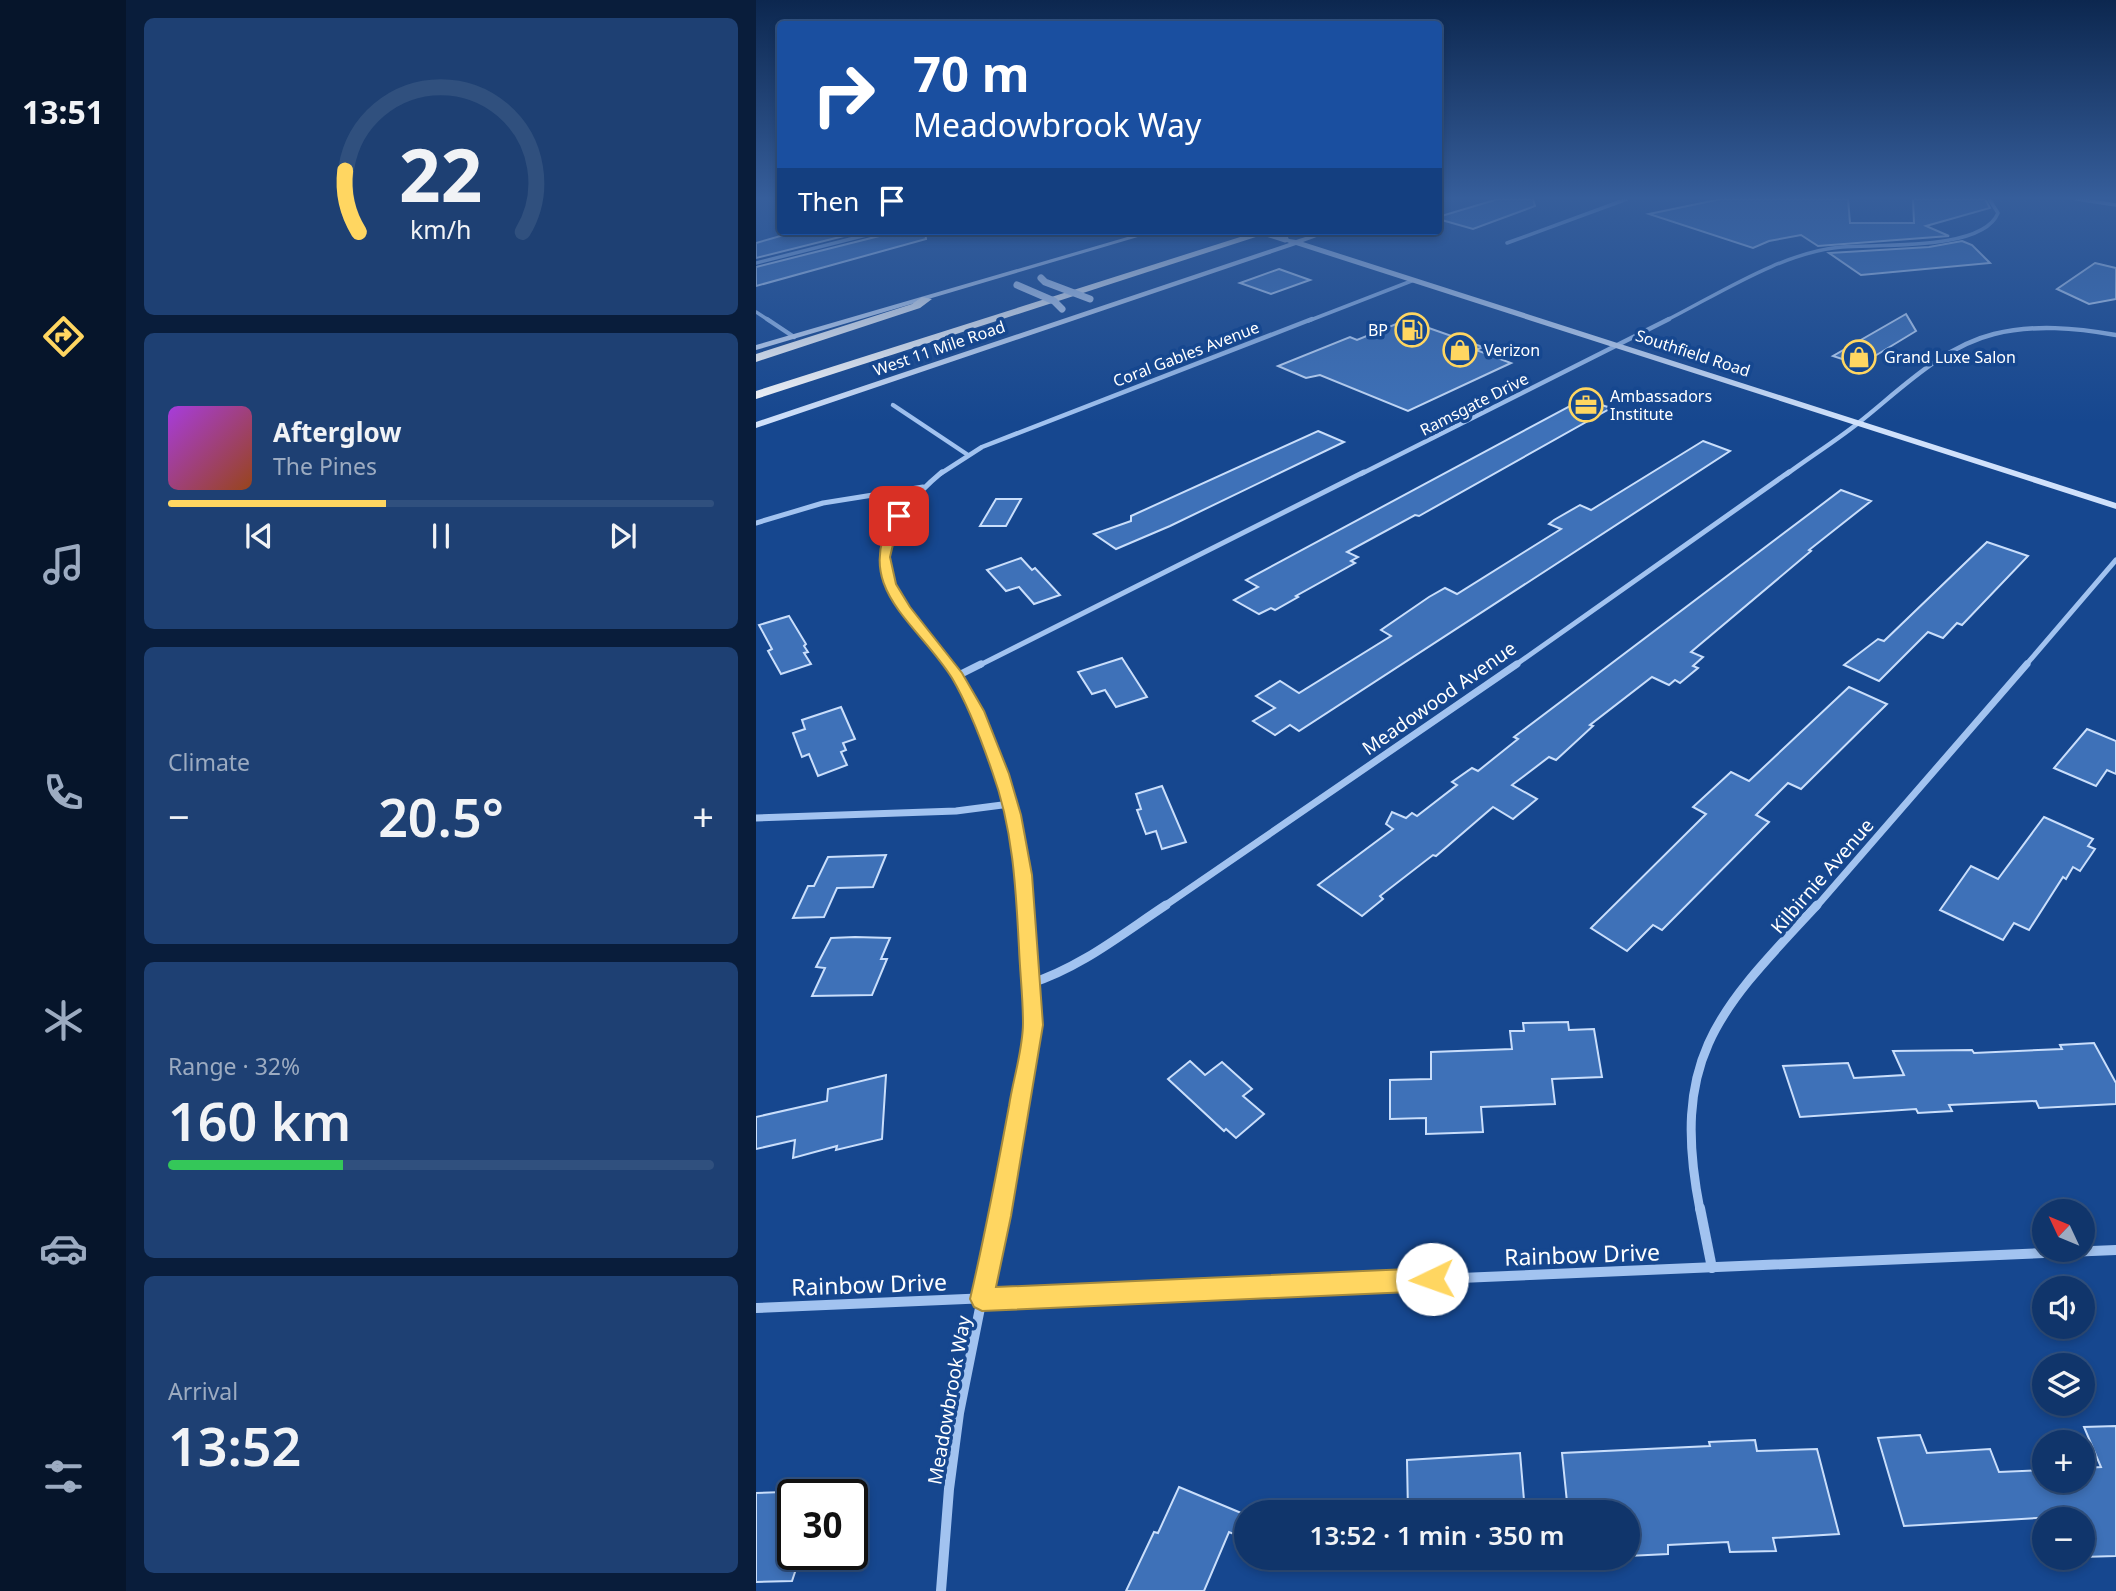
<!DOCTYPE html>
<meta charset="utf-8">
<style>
:root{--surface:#10356b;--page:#1e4073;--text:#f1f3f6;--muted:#9cabc1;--line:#30507e;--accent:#ffd661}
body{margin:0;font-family:"Noto Sans",sans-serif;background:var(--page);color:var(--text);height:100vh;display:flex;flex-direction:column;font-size:26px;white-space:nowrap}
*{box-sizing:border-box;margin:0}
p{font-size:23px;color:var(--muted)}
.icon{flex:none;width:38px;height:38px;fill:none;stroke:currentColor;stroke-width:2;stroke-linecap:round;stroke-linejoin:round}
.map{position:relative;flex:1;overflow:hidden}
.side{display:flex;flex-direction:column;gap:18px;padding:18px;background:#091d3b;width:630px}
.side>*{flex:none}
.top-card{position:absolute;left:21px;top:21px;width:665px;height:214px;border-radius:7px;box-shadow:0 4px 10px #0003,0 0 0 2px var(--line);background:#1a4fa0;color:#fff;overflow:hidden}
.needle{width:46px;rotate:314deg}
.controls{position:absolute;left:1276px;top:1199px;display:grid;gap:14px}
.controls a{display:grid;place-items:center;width:63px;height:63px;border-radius:50%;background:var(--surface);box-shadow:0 4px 10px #0003,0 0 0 2px var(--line);font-size:35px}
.speed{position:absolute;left:21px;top:1479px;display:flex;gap:14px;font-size:35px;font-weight:700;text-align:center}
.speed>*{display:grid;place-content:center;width:91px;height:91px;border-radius:50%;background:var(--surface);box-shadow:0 4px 10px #0003,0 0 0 2px var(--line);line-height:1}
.speed .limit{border:4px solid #111;border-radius:10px;background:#fff;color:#111}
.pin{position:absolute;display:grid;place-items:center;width:60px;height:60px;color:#fff;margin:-30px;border-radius:14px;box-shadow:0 4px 10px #0006}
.me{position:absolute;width:77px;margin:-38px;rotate:267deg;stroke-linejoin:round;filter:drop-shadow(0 0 5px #0008)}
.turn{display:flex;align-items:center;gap:24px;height:147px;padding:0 21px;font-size:32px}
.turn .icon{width:91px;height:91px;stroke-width:2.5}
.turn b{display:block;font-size:49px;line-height:60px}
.then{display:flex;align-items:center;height:66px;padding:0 21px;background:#0003;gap:14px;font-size:26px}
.big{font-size:52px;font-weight:600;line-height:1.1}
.side .tile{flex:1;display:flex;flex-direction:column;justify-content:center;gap:10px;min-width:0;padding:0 24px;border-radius:10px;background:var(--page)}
.side .dial{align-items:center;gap:0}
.dial svg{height:182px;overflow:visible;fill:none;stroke:var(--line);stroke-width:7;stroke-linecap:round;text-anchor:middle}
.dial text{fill:var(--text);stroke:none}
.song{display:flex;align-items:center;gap:21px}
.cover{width:84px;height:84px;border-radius:10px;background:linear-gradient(135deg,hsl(280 70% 55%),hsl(20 70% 35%))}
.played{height:7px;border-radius:4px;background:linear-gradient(90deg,var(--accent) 40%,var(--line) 40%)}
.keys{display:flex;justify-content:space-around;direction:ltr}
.heat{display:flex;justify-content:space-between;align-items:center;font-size:38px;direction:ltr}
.charge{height:10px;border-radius:5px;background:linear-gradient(90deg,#34c759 32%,var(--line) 0)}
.trip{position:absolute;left:478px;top:1500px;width:406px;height:70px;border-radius:35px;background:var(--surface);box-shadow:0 4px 10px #0003,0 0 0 2px var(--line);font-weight:600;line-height:70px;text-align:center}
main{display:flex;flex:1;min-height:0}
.tabs{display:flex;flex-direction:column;width:126px;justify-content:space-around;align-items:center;background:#06152b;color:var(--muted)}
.tabs .icon{width:49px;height:49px}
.tabs .current{color:var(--accent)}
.tabs b{font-size:32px;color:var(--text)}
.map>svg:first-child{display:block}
</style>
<main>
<nav class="tabs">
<b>13:51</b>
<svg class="icon current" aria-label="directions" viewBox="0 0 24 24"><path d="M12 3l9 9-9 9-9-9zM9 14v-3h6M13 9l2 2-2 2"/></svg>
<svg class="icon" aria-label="music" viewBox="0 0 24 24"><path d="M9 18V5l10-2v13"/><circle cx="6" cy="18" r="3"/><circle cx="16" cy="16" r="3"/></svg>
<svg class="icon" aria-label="phone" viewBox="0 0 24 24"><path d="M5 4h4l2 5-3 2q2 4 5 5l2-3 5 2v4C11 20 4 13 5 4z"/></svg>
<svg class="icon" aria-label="climate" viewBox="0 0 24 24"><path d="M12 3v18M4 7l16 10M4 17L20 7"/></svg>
<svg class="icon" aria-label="car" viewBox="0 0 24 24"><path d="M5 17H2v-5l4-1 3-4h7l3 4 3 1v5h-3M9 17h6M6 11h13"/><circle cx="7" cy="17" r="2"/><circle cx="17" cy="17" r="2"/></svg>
<svg class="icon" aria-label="filters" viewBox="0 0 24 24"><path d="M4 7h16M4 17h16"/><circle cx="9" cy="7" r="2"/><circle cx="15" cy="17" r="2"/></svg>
</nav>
<section class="side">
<div class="tile dial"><svg viewBox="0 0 100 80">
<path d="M14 69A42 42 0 1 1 86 69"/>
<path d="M14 69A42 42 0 0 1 8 42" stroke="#ffd661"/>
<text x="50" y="56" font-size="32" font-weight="700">22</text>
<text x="50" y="72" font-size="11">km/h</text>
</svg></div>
<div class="tile">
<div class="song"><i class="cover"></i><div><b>Afterglow</b><p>The Pines</p></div></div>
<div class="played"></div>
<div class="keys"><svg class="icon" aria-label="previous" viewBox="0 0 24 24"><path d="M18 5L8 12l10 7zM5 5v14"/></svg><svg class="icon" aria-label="pause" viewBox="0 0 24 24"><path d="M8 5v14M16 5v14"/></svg><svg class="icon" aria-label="next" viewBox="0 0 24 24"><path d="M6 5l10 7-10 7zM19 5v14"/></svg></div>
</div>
<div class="tile"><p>Climate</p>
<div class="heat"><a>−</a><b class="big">20.5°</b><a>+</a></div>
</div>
<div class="tile"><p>Range · 32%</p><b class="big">160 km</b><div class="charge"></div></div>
<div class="tile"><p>Arrival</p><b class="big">13:52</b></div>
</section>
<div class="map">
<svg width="1360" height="1591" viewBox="0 0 1360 1591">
<rect width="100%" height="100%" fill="#16478f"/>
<g fill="#3e71b8" stroke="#c9defb" stroke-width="2">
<polygon points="742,199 777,199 779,206 717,229 682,219 682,217"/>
<polygon points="965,199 1092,199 1094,223 1158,223 1157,199 1229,199 1234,208 1170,226 1193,236 1062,246 1045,235 1013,241 997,248 893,214"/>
<polygon points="42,231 108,231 0,258 0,243"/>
<polygon points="130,231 169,231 170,239 0,286 0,267 127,235"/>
<polygon points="1206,241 1216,245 1234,263 1105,275 1073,253 1173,247"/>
<polygon points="1339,263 1360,268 1360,299 1333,304 1301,289"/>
<polygon points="523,269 554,280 515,294 484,283"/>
<polygon points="1150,314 1160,331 1104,365 1077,356"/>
<polygon points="650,320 727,347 720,350 755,363 652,411 564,375 550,378 522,366 594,337 601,340"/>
<polygon points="827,399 855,408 663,516 659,515 591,552 602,557 595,561 599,563 540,596 542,597 519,610 515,608 503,614 478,600 502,587 490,580"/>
<polygon points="562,431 588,442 414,526 360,549 338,534 375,521 375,516"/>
<polygon points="947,441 974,451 543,731 534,725 519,735 497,721 519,708 500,696 524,681 543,693 635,636 625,630 673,597 689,588 701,594 805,529 793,524 798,520 824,505 835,510"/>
<polygon points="1085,490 1115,501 1053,550 1055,551 935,652 947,657 937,666 942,668 924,683 919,680 913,685 896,677 834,725 837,726 800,760 793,757 756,785 781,799 757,819 737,807 680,856 677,855 624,896 627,899 606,916 562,885 637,829 630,824 636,812 650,818 656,813 661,816 701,785 696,782 716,768 722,771 762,739 758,737"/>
<polygon points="240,499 265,499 250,526 224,526"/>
<polygon points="1231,542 1272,556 1206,625 1201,623 1187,638 1172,632 1123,681 1088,665 1122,639 1128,641"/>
<polygon points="265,558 276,570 279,568 304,595 278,604 263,587 250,591 231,570"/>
<polygon points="33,616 50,644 48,646 52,652 48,653 55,664 25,674 12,651 16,649 3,625"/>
<polygon points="366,658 391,697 360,707 349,690 336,694 322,672"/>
<polygon points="1093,687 1131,704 1045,789 1032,783 1000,815 1013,822 906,930 897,925 871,951 835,928 950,814 937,807 975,772 993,781"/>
<polygon points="85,707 99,739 87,743 90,750 85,752 91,765 62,776 53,754 46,757 37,733 49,729 46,720"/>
<polygon points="1331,729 1360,741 1360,774 1351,770 1340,786 1298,768"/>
<polygon points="406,786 430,842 406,849 400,831 390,834 381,810 385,809 380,794"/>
<polygon points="1288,817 1337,839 1332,846 1339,849 1324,871 1317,867 1310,879 1307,877 1273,930 1258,923 1247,940 1184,910 1215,866 1242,879"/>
<polygon points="130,855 117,887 81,888 68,917 37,918 52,886 58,886 72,857"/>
<polygon points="99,937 134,938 125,959 131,959 116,995 56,996 69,968 60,967 75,938"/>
<polygon points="812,1022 813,1030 838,1029 846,1077 796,1079 799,1104 725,1107 727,1132 670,1134 670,1118 634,1119 634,1080 675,1079 675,1052 756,1049 754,1031 768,1031 767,1023"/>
<polygon points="1338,1043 1360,1083 1360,1104 1283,1108 1280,1101 1193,1105 1196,1111 1162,1113 1160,1109 1044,1117 1027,1066 1092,1063 1098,1078 1148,1075 1137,1051 1216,1050 1218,1053 1306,1049 1304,1045"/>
<polygon points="434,1061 449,1075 466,1062 496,1089 487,1096 508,1114 480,1138 470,1129 468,1131 412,1079"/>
<polygon points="130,1075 126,1139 80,1150 81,1146 37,1158 39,1140 0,1149 0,1117 71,1101 72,1089"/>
<polygon points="1360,1426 1360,1556 1326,1557 1326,1519 1300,1519 1299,1517 1148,1526 1122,1438 1164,1435 1171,1453 1234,1449 1243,1472 1288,1470 1288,1480 1326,1480 1326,1468 1345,1467 1328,1427"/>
<polygon points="999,1440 1001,1451 1061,1449 1083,1534 1017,1538 1020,1551 974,1552 972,1542 912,1545 912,1554 872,1556 872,1512 812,1512 806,1453 954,1446 953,1442"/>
<polygon points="764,1453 769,1512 652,1512 651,1460"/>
<polygon points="423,1487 490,1515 490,1539 473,1532 448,1591 370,1591 398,1532 402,1533"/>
<polygon points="27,1492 25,1496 37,1495 37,1554 45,1554 36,1581 0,1582 0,1493"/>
</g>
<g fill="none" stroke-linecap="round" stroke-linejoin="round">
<g stroke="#a2c3f0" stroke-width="3.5">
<polyline points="1320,199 1360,205"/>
<polyline points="751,243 871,199"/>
<polyline points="0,263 126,231"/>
<polyline points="0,312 14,321"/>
<polyline points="552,321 658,280"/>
<path d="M 909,321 C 963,294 1026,252 1086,247 C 1123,244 1227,251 1242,213 L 1233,199"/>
</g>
<g stroke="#a2c3f0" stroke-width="4.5">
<polyline points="11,319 38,337"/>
<polyline points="137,405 212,455"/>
<polyline points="184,474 226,447 556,319"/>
<polyline points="605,474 913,319"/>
<path d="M 1031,474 C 1054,457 1078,442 1101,424 C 1142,392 1185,347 1238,334 C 1278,324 1320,328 1360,335"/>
</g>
<g stroke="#a2c3f0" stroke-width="5">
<path d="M 186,472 C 149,503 111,547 140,597 C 154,622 177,643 194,666"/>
<polyline points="0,523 67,503 167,487"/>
<polyline points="222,666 608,472"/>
<polyline points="758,666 1033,472"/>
<polyline points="1269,666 1360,560"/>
</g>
<g stroke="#a2c3f0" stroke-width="7">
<path d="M 193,664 C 243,732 264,824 271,907"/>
<polyline points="201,676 225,664"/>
<polyline points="0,818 200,811 254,804"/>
<polyline points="407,907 761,664"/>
<polyline points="1060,907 1271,664"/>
</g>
<g stroke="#a2c3f0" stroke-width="9">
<path d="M 273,984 C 324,968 366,934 410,905"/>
<polyline points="243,1210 276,1035 270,905"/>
<path d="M 944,1210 C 914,1057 962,1011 1061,905"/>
</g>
<g stroke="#a2c3f0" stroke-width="10">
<polyline points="944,1208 956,1268"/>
<polyline points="0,1308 1360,1250"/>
<polyline points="185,1591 193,1489 203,1413 244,1208"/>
</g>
<g fill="#d0e1fb" fill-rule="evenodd">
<polygon points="392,231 402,231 0,350 0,345"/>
<polygon points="568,231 577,231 547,242 1360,503 1360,509 540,245 0,428 0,422 533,243 527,240 527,238 540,240"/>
</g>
<g fill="#fff" fill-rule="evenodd">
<polygon points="503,231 518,231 0,399 0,391"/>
<polygon points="166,297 176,299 164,308 0,362 0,354 156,304"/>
</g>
<g stroke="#d0e1fb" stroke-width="7">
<polyline points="504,231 529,239"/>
<polyline points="285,278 289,282 334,299"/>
<polyline points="261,285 298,301 306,309"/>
</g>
</g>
<linearGradient id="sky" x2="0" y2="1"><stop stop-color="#0c274f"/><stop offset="0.47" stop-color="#365e9b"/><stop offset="1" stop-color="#365e9b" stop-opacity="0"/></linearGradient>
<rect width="1360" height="422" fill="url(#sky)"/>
<path fill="#ffd661" stroke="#a68b3f" stroke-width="2" d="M 138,514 L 149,516 L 139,536 L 134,557 L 140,584 L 154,607 L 206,673 L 228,711 L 253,774 L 265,815 L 276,875 L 287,1025 L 255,1216 L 240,1287 L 676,1268 L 684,1271 L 688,1279 L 684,1288 L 676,1291 L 226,1311 L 218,1307 L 214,1299 C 229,1235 241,1171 253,1106 C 257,1079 267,1050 267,1023 C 267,998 264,973 263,948 C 260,889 257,828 236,771 C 225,739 213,707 196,678 C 161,622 94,587 138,514 Z"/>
<defs>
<symbol id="fuel-ring" viewBox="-11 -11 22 22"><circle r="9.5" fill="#16478f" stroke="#ffd661" stroke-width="1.5"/><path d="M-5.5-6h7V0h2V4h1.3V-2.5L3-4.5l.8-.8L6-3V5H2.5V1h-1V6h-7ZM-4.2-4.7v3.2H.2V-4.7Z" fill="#ffd661"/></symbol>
<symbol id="shop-ring" viewBox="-11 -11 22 22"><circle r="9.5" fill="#16478f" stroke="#ffd661" stroke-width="1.5"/><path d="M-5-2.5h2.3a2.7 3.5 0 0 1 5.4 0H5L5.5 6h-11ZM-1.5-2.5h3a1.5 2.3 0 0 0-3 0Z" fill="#ffd661"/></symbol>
<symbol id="office-ring" viewBox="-11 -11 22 22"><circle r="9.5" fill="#16478f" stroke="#ffd661" stroke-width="1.5"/><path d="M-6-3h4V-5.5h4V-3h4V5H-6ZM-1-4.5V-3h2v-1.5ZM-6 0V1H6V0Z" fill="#ffd661"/></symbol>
</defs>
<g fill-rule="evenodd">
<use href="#fuel-ring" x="637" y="311" width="38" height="38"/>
<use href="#shop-ring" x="685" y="331" width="38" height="38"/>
<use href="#shop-ring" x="1084" y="338" width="38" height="38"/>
<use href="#office-ring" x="811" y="386" width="38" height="38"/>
</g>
<g text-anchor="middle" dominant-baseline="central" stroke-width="7" stroke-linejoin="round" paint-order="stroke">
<g font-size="16" fill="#fff" stroke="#16478f" text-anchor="start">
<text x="632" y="330" text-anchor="end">BP</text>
<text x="728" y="350">Verizon</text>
<text x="1128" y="357">Grand Luxe Salon</text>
<text x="854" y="396">Ambassadors<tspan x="854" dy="18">Institute</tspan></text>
</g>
<g font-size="16" fill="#fff" stroke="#16478f">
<text transform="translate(183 348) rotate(-19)">West 11 Mile Road</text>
<text transform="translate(937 353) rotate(18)">Southfield Road</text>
<text transform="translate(430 354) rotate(-21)">Coral Gables Avenue</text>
<text transform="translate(718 404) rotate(-27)">Ramsgate Drive</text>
</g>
<g font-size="19" fill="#fff" stroke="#16478f">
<text transform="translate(683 698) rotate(-35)">Meadowood Avenue</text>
<text transform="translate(1066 876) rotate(-49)">Kilbirnie Avenue</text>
<text transform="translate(193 1400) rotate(-80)">Meadowbrook Way</text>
</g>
<g font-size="23" fill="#fff" stroke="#16478f">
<text transform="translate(826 1254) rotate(-2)">Rainbow Drive</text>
<text transform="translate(113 1284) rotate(-2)">Rainbow Drive</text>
</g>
</g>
</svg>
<div class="controls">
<a><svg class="needle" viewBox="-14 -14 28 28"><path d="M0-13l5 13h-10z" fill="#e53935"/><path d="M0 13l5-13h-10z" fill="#9cabc1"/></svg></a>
<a><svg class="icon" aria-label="sound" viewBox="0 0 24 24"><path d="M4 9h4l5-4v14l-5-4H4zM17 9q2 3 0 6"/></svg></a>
<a><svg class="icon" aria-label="layers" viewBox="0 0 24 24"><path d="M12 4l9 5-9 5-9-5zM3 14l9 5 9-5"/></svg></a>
<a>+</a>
<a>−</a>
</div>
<div class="speed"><div class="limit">30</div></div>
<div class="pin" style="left:143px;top:516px;background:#d93025"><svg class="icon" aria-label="arrive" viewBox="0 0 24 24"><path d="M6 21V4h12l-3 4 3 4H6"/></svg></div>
<svg class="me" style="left:676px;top:1279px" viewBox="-20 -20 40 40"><circle r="19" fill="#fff"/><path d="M0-13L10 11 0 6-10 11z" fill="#ffd661"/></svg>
<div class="trip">13:52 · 1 min · 350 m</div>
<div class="top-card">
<div class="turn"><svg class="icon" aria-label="right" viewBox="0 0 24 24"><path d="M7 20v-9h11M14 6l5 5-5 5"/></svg><div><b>70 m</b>Meadowbrook Way</div></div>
<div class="then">Then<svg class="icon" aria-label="arrive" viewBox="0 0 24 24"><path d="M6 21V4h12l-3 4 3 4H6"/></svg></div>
</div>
</div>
</main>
